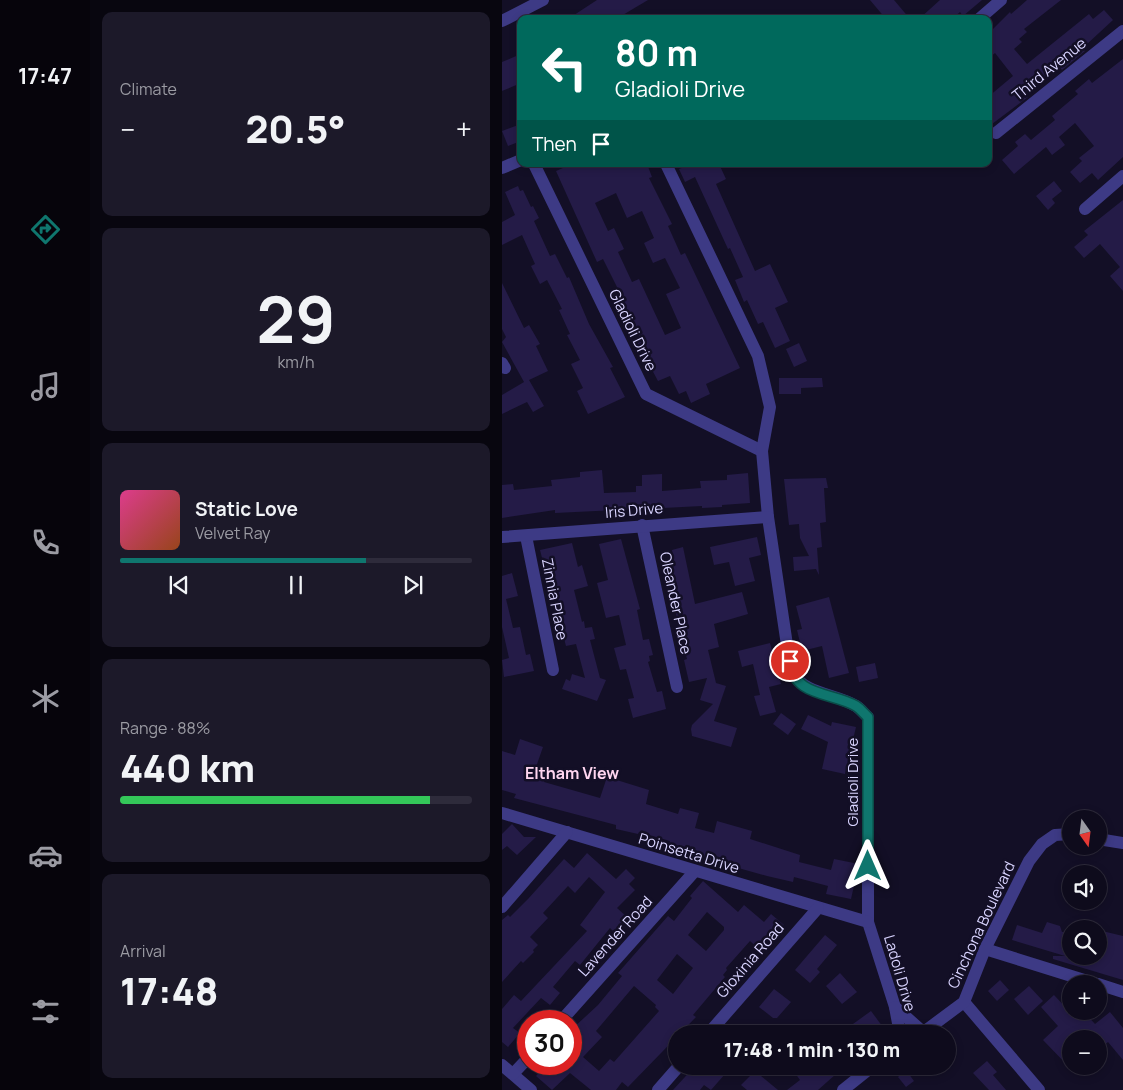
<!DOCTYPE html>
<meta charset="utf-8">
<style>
:root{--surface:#0e0b1c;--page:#1c1929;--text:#f1f3f6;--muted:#9b9ba3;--line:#2e2b3b;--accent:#0f766e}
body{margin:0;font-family:Manrope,sans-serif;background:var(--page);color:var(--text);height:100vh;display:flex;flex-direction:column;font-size:19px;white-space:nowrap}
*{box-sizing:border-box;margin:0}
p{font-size:16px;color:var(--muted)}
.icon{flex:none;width:28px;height:28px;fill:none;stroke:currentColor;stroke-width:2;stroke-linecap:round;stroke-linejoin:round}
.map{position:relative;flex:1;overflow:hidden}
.drawer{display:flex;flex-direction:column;gap:12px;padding:12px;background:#08060f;width:412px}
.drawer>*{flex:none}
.guide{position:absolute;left:15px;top:15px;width:475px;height:152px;border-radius:10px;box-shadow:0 2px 8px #0003,0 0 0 1px var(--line);background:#00695c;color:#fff;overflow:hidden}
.needle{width:32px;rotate:166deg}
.fabs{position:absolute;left:560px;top:810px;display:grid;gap:10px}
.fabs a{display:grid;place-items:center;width:45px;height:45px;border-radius:50%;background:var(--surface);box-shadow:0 2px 8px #0003,0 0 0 1px var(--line);font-size:25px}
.speed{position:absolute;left:15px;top:1010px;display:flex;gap:10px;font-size:25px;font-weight:700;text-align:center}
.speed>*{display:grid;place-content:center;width:65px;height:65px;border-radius:50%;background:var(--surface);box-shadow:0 2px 8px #0003,0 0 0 1px var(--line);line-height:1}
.speed .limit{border:8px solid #d22;background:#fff;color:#111}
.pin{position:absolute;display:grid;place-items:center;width:42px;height:42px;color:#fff;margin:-21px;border:2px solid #fff;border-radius:50%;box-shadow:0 1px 5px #0007}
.me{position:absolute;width:55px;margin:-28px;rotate:0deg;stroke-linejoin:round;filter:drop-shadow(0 0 4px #0008)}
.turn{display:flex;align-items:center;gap:18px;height:105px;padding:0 15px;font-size:22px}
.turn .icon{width:65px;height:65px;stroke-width:2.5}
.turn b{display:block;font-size:35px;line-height:42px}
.then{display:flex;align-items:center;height:48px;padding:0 15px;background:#0003;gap:10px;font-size:19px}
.big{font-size:38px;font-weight:800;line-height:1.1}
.drawer .widget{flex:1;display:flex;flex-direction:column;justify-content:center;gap:8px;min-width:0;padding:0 18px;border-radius:10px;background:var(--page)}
.drawer .dial{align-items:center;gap:0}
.dial b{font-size:65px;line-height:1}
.song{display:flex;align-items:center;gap:15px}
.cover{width:60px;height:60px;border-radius:8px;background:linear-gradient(135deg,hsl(330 70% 55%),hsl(20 70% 35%))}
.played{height:5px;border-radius:2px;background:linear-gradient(90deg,var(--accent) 70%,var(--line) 70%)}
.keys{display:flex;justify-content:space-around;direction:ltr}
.heat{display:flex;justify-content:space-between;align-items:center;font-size:28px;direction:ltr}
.charge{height:8px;border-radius:4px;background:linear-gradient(90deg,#34c759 88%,var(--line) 0)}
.trip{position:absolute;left:166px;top:1025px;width:288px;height:50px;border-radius:25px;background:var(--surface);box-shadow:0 2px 8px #0003,0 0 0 1px var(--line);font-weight:800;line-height:50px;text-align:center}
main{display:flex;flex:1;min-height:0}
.tab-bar{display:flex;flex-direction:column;width:90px;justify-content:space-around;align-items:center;background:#06040b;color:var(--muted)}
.tab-bar .icon{width:35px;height:35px}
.tab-bar .selected{color:var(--accent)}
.tab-bar b{font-size:22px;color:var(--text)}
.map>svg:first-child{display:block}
</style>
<main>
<nav class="tab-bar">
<b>17:47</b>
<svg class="icon selected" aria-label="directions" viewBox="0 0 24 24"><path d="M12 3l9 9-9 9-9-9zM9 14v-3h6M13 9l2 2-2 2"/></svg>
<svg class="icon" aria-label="music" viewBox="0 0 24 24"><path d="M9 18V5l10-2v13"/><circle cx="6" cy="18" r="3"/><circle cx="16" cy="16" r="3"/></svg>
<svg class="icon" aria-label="phone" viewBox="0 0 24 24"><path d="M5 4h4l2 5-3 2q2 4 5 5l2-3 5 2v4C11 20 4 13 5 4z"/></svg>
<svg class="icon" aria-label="climate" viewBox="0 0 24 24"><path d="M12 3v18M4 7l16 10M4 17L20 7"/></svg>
<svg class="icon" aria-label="car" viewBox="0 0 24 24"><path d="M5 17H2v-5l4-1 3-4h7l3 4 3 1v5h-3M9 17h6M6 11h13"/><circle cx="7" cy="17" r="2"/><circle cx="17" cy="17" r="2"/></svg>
<svg class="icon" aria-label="filters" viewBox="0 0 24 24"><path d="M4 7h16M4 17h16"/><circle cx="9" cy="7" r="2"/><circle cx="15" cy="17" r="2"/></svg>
</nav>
<section class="drawer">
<div class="widget"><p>Climate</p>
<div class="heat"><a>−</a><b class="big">20.5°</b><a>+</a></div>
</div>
<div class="widget dial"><b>29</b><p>km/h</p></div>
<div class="widget">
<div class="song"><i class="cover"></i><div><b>Static Love</b><p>Velvet Ray</p></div></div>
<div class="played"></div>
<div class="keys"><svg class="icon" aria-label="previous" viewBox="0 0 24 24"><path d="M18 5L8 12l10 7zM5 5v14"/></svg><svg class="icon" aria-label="pause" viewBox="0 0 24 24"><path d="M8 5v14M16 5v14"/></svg><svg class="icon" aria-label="next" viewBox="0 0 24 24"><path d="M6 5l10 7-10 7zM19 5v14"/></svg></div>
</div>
<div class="widget"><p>Range · 88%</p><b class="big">440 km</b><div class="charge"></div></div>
<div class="widget"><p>Arrival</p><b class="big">17:48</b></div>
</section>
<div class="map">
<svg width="621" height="1090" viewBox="0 0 621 1090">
<rect width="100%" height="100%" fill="#130f26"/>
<g fill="#241b47" fill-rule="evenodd">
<polygon points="95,0 146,0 114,19 66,19"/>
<polygon points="368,0 392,0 408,19 384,19"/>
<polygon points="438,0 480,0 461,16 458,12 450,19 417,19"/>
<polygon points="525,0 559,0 522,29 525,32 517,39 520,42 512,49 525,64 587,14 591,19 602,10 611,20 584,45 581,49 583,51 560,70 556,65 523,94 526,97 486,127 486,97 511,76 493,53 486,59 486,34 508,12 509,14"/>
<polygon points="19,54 19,83 0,91 0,62"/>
<polygon points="621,59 621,157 596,180 590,173 578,183 568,172 580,161 577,158 592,146 573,123 557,137 563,145 550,155 544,147 512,174 500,160 516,146 513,142 523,134 529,140 553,120 550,116 576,94 573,91 587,79 590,83"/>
<polygon points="19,124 19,141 6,146 0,131"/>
<path d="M 70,164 L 145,164 L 150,177 L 147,178 L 170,224 L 166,226 L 179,255 L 183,253 L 238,368 L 204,384 L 208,394 L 189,403 L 184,391 L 177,394 L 168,376 L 156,381 L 133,338 L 137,336 L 123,307 L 117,310 L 108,292 L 116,289 L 101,259 L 95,262 L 54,171 ZM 114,193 L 125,218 L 140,211 L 152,238 L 142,243 L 151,263 L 163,258 L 178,288 L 164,294 L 179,328 L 163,335 L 137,279 L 130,282 L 116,252 L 122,249 L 112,228 L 106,231 L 93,203 Z"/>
<polygon points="181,164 217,164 224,179 214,184 253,271 268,264 286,302 273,308 288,341 273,348 261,322 256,324 245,300 242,302 233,280 241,277 228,248 226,249 193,177 183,182 177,169 182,167"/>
<polygon points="552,181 560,191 550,199 553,203 546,210 534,196"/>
<polygon points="16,186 18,191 21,190 29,207 31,206 37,218 32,221 48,256 53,254 65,278 67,277 87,324 111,367 108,368 123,397 86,414 75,391 81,388 69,364 78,360 65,335 68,334 57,310 60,309 45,280 38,284 29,266 33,264 20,235 0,245 0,222 13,215 3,192"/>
<polygon points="621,200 621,291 608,276 618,267 598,244 582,258 572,247 586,235 582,231"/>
<polygon points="0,283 22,328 27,325 38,344 34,346 46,371 27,380 42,406 31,412 25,402 0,414 0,395 22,382 0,342 4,337 0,329"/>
<polygon points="297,343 305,361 292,367 284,349"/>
<polygon points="277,378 320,378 321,387 299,388 299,394 277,394"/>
<polygon points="100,470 102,493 134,492 134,486 140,486 140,475 160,474 160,491 199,488 198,481 225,480 225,475 246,473 248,503 220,505 220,507 200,508 200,506 161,508 161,514 135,515 135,509 53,513 53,510 0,518 0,485 11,484 12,490 50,486 49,480 78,477 78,472"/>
<polygon points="324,478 326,488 322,488 324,522 318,523 320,547 315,548 317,575 314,569 292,571 291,557 307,556 298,538 297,524 287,525 282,479"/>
<polygon points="255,537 259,555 247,558 253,581 233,586 227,562 212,565 208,547"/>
<polygon points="119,539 138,609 135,610 141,640 147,639 151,655 147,656 148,661 146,662 155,692 160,691 164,709 131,718 126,699 132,698 124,669 118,670 112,648 124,645 117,615 104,618 95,583 106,580 97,544"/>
<polygon points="70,543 76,567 80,565 86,586 72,590 80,622 82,621 83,628 90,627 93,639 88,640 98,678 104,680 95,701 60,689 64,679 68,681 70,674 83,678 74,644 64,646 59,627 63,626 55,595 50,597 38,550"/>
<polygon points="181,547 193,604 240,592 246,614 212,624 217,647 206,650 214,683 224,686 212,721 235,728 229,747 190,736 189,729 190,725 211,704 198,700 205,678 187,682 182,660 185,659 173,610 178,608 167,557 171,556 170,550"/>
<polygon points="10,573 16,596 4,599 11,628 18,627 24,655 28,654 32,671 2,677 0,660 7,658 0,627 0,576"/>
<polygon points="327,597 347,673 327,678 320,646 300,651 295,630 300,629 294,606"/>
<polygon points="268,643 279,684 267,687 274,712 258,716 252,696 258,695 251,664 240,667 236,651"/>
<polygon points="373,663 376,678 357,682 354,667"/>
<polygon points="279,713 294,724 286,735 271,724"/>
<polygon points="306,715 329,726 330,722 354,727 343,774 320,769 326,742 299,729"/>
<polygon points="18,739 41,747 34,767 45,770 42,782 98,798 105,777 147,790 144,804 176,814 178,808 197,813 193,828 212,833 215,821 250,831 248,839 298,855 297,862 329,870 332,859 357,864 349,899 324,894 326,886 292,877 291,882 265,876 194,856 195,851 167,844 168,841 137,832 136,834 114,829 114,825 12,798 14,794 0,790 0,751 13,755"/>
<polygon points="10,824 22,837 34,837 15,855 5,846 0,850 0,834"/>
<polygon points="85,853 114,879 124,869 133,878 127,884 133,890 115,908 125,917 112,932 108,928 78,965 73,961 51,987 58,993 48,1005 39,998 11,1028 18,1033 6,1047 0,1042 0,1009 12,995 19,1001 85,931 78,925 103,892 87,877 73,893 66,886 41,913 46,918 28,937 36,945 31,950 32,952 21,963 19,961 0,982 0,920 6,915 8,917 26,899 62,859 72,868"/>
<path d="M 201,881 L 236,912 L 242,905 L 262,922 L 269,914 L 282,925 L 259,951 L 248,941 L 224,968 L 225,970 L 221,975 L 223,977 L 191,1015 L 194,1017 L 126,1087 L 120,1082 L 114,1090 L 89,1090 L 68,1073 L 50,1090 L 34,1076 L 45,1064 L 69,1064 L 69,1030 L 96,1005 L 120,976 L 116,973 L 159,924 L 166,916 L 172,921 L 190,898 L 188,896 ZM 205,912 L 222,927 L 222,930 L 204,951 L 186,935 ZM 175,954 L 191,968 L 171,994 L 155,980 ZM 132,986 L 154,1005 L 153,1007 L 157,1011 L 112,1062 L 108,1059 L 97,1071 L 81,1057 L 100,1037 L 94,1031 Z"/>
<polygon points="545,922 558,926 560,932 569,931 569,956 596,956 596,930 621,936 621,980 551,959 551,956 563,956 510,940 515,925 540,933"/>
<polygon points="323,935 335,945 315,969 318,972 308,983 293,970"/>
<polygon points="338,973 355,992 340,1004 324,986"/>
<polygon points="498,980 507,990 495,1001 486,991"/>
<polygon points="527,986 541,1001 526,1015 512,999"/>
<polygon points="272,989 289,1002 275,1018 271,1018 257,1007"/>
<polygon points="552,995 567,1011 581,1011 593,1024 608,1012 621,1028 621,1060 606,1042 596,1050 596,1039 569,1039 569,1069 541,1040 556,1026 539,1007"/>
<polygon points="369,1011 386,1034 359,1034 351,1024"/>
<polygon points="485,1061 495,1072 491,1075 504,1090 487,1090 471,1073"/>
<polygon points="193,1066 230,1066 209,1090 202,1085 198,1090 171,1090"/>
<polygon points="288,1066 343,1066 316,1090 285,1090 298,1080"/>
<polygon points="404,1070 412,1081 404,1087 396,1077"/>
<polygon points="253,1071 276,1090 245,1090 239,1085"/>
</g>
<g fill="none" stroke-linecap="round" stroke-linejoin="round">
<g stroke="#3d3a85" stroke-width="12">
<polyline points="477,19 499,0"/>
<polyline points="0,21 41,0"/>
<polyline points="494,133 621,31"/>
<polyline points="32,164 144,394 260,451"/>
<path d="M 164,164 L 256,356 L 268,407 L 260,451 L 266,517 L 289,672 C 304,695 332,693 354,706 C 359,709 362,714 366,717 L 366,922 L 393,1007 L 398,1034"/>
<polyline points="0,168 19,160"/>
<polyline points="583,209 621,176"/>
<polyline points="0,363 3,368"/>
<polyline points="140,525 175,687"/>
<polyline points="24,536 51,670"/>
<polyline points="0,537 266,517"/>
<polyline points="0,813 366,922"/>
<polyline points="596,839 621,843"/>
<polyline points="0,907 65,832"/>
<polyline points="483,949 595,984"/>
<polyline points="596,984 621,992"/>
<polyline points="462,1002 537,1090"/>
<polyline points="393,1007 421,1032"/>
<polyline points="59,1021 192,872"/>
<polyline points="206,1034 316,908"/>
<polyline points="419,1034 462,1002 483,949 527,861 540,844 553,835 569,834"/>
<polyline points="0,1065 29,1090"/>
<polyline points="11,1074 26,1058"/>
<polyline points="156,1090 177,1066"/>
<polyline points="341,1090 371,1066"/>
</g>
</g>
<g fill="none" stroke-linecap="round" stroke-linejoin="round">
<defs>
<path id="route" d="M 288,661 C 291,697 330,692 354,706 C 359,709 362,714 366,717 L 366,866"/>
</defs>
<use href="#route" stroke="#0a4d48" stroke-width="12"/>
<use href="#route" stroke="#0f766e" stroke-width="9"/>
</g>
<g text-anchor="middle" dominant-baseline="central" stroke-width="5" stroke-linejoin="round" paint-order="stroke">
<g font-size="15" fill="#d9d4ff" stroke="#130f26">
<text transform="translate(547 69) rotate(-39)">Third Avenue</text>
<text transform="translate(131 330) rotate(64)">Gladioli Drive</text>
<text transform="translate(132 510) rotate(-5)">Iris Drive</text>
<text transform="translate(53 599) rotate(79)">Zinnia Place</text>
<text transform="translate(174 603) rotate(78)">Oleander Place</text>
<text transform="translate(350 782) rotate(-90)">Gladioli Drive</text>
<text transform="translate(187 853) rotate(17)">Poinsetta Drive</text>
<text transform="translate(479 925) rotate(-65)">Cinchona Boulevard</text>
<text transform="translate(113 936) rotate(-48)">Lavender Road</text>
<text transform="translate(248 960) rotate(-49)">Gloxinia Road</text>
<text transform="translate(398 973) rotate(74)">Ladoli Drive</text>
</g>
<g font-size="16" font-weight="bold" fill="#ffd6f0" stroke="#130f26">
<text x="70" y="773">Eltham View</text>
</g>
</g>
</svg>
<div class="fabs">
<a><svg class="needle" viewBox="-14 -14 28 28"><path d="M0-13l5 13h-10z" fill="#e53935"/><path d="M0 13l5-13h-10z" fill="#9b9ba3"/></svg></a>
<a><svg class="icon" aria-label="sound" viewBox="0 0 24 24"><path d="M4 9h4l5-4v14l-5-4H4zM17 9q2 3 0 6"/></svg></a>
<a><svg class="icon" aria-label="search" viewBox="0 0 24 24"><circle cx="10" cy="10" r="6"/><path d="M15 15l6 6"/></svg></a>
<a>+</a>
<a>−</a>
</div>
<div class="speed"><div class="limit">30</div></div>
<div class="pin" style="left:288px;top:661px;background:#d93025"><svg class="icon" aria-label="arrive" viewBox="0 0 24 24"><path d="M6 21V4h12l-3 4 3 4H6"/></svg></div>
<svg class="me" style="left:366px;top:866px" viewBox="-20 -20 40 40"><path d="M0-17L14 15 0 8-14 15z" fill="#0f766e" stroke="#fff" stroke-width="4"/></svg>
<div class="trip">17:48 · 1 min · 130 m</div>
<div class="guide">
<div class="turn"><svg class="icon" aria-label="left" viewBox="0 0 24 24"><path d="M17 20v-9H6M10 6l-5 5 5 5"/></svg><div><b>80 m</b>Gladioli Drive</div></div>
<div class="then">Then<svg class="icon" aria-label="arrive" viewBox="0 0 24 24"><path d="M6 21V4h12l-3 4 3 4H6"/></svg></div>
</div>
</div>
</main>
